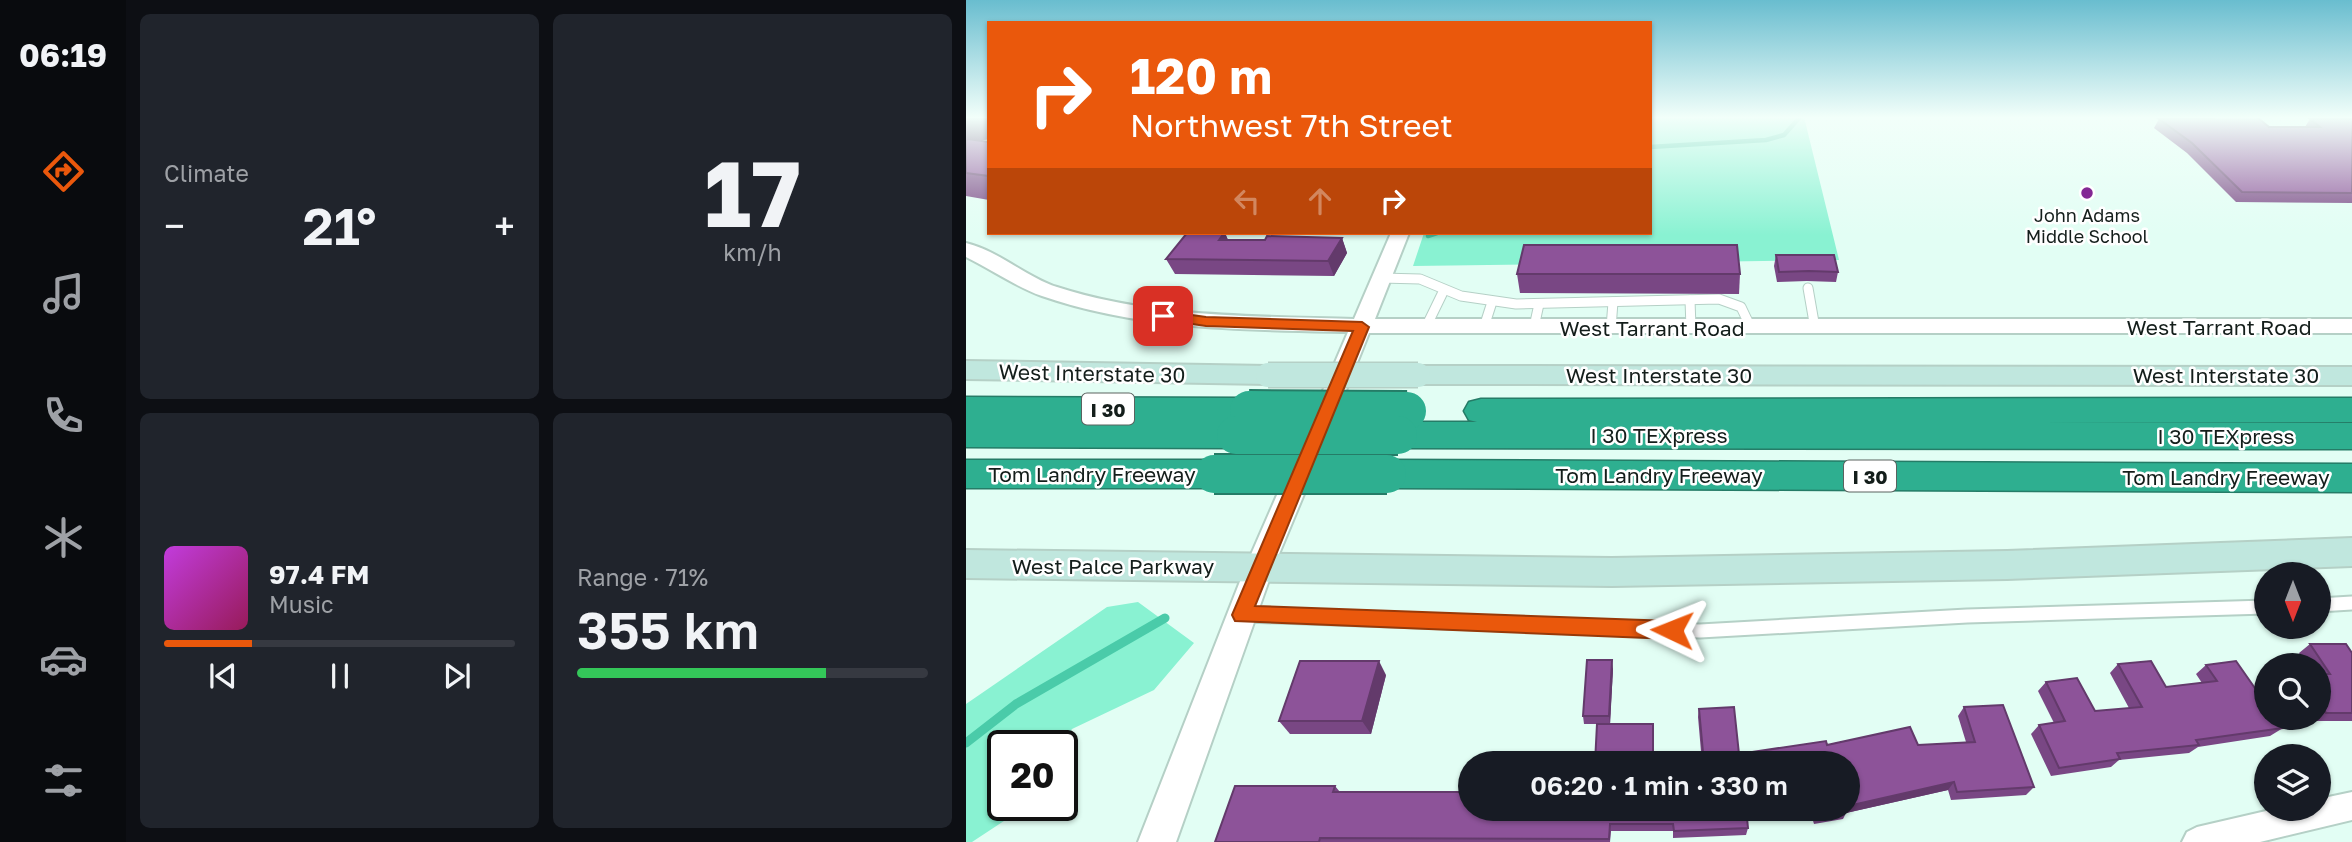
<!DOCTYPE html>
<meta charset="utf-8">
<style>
:root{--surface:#171b24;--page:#20242c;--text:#f1f3f6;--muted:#9ea1a6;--line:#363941;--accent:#ea580c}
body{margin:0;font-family:"Golos Text",sans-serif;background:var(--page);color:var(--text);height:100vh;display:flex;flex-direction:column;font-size:26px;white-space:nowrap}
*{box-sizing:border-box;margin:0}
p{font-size:23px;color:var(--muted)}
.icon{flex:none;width:38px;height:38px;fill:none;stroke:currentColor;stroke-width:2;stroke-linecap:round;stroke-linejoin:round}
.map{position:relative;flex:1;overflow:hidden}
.drawer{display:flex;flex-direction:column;gap:14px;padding:14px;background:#0d0f14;width:840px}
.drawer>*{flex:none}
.banner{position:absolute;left:21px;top:21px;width:665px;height:214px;border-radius:0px;box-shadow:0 2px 5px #0004;background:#ea580c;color:#fff;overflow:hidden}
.needle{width:46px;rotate:180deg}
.buttons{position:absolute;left:1288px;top:562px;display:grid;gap:14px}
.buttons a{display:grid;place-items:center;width:77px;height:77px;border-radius:50%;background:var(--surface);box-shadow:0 2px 5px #0004;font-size:35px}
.speed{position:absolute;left:21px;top:730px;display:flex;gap:14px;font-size:35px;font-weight:700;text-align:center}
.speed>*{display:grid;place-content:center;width:91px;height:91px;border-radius:50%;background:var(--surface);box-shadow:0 2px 5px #0004;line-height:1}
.speed .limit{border:4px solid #111;border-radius:10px;background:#fff;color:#111}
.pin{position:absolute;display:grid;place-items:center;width:60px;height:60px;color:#fff;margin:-30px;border-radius:14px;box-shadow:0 4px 10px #0006}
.me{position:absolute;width:77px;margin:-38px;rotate:272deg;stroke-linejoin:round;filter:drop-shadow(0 0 5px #0008)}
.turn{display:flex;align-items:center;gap:24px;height:147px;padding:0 28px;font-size:32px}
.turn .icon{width:91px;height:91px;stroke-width:2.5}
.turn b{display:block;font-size:49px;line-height:60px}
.lanes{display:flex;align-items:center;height:66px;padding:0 28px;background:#0003;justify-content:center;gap:35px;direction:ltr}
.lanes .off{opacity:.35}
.big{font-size:52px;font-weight:600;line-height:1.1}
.drawer .tile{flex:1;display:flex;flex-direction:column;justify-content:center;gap:10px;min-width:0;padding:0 24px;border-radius:10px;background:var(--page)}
.drawer .dial{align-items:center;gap:0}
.dial b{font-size:91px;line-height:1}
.song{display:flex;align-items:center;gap:21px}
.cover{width:84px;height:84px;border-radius:10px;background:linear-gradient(135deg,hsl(290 70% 55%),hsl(330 70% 35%))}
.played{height:7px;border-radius:4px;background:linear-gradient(90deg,var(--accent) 25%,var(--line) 25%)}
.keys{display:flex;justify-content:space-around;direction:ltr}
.heat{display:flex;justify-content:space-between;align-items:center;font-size:38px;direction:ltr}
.charge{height:10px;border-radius:5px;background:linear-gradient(90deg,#34c759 71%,var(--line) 0)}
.drawer .tiles{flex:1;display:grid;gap:14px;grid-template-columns:repeat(2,1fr)}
.trip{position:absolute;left:492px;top:751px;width:402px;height:70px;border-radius:35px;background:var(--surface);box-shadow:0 2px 5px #0004;font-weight:600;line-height:70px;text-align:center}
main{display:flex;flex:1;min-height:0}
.tabs{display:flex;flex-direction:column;width:126px;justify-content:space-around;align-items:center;background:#090b0e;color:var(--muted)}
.tabs .icon{width:49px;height:49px}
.tabs .current{color:var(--accent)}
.tabs b{font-size:32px;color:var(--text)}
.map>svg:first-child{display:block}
</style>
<main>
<nav class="tabs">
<b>06:19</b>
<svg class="icon current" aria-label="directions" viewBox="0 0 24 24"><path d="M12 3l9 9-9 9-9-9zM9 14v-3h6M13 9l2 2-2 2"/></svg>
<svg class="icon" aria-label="music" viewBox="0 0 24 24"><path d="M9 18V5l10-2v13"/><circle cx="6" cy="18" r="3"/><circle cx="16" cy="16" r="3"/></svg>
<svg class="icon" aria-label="phone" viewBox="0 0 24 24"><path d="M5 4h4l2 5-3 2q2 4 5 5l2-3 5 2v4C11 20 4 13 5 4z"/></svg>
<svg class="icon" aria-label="climate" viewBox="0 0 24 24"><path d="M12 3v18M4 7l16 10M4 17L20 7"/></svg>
<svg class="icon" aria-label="car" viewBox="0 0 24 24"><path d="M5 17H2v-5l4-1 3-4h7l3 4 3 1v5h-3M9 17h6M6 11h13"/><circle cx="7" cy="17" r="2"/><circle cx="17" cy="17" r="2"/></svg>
<svg class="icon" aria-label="filters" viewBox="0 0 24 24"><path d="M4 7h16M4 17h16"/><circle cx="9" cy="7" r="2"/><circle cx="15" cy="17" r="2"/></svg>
</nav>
<section class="drawer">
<div class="tiles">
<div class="tile"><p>Climate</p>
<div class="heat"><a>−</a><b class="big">21°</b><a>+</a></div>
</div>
<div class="tile dial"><b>17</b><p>km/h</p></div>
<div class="tile">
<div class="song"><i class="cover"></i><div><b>97.4 FM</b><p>Music</p></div></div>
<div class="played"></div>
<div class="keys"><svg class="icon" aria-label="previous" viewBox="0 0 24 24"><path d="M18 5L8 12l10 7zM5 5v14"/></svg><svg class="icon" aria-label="pause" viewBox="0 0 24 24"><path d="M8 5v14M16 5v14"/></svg><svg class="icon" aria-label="next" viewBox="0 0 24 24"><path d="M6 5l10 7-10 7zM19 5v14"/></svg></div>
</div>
<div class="tile"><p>Range · 71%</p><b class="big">355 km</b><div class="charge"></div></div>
</div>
</section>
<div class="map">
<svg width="1386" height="842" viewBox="0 0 1386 842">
<rect width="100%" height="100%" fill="#e2fef4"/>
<g fill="#89f2d2">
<polygon points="684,117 838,117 873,260 447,266 458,233 684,233"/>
<polygon points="172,602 228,643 188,690 106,729 95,745 37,746 37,805 52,805 44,817 6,842 0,842 0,704 141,607"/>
</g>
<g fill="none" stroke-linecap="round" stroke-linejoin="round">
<g stroke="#4acba9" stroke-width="4.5">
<polyline points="684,147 800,140 818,135 834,117"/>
<polyline points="462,236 471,233"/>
</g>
<polyline stroke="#4acba9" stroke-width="9" points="0,743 50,704 199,618"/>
<defs>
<g id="service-far1">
<polyline points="415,278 454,279 495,296 550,304 753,299 775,307 785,328"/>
<polyline points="842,288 849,328"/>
<polyline points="724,300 725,328"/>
<polyline points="460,327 478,290"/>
<polyline points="518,327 526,302"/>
<polyline points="568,327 573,304"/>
<polyline points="645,328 647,302"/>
</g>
<g id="service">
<polyline points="1353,605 1386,603"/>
<polyline points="280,615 734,631 1001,616 1300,607"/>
</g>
<polygon id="minor" points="1386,792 1386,820 1294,842 1216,842 1221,832 1231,827 1313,808 1353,808 1353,799"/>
<g id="tertiary">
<path d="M 425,233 L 443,233 L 409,319 L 1386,319 L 1386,333 L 403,333 L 367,423 L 364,429 L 355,432 L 346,429 L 343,423 L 382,332 C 279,330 174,330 76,296 C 50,287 25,269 0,257 L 0,243 C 33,251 60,277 91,287 C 187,318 288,316 388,319 Z"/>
<polygon points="338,453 347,456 351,463 308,566 210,842 172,842 280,566 325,463 329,456"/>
</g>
<g id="secondary">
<polygon points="0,361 302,366 311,369 315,375 311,381 302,384 0,379"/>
<polygon points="452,366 1386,367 1386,385 452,384 443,381 439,375 443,369"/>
<polygon points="1386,538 1386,566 1041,579 646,586 0,578 0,550 646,558 1041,551"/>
</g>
<g id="motorway">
<polygon points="0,397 283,398 295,401 300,410 295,419 271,422 283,426 288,435 283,444 270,448 0,447"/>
<polygon points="1386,398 1386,422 1072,423 1386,423 1386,449 432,448 419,444 414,435 419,426 432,422 511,422 503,420 498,411 503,402 515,399"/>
<polygon points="0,460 248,460 261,464 267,474 261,484 248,488 0,488"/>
<polygon points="421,460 1386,464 1386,492 421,488 408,484 402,474 408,464"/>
</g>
</defs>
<use href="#service-far1" stroke="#b5d0c6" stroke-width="11"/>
<use href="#service" stroke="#b5d0c6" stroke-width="17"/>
<use href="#minor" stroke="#b5d0c6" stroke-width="4"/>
<use href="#tertiary" stroke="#b5d0c6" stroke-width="4"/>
<use href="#secondary" stroke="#b5d0c6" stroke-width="4"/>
<use href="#motorway" stroke="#257c67" stroke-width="3"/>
<use href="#service-far1" stroke="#fff" stroke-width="9"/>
<use href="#service" stroke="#fff" stroke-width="13"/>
<use href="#minor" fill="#fff" fill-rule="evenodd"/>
<use href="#tertiary" fill="#fff" fill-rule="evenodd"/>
<use href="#secondary" fill="#c0e7de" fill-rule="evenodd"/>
<use href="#motorway" fill="#2eaf90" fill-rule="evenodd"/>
<defs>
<polyline id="secondary-bridge" points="302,375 452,375"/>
<g id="motorway-bridge">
<polyline points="283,410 441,411"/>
<polyline points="270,435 432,435"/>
<polyline points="248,474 421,474"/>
</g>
</defs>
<use href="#secondary-bridge" stroke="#b5d0c6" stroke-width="27" stroke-linecap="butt"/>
<use href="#motorway-bridge" stroke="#257c67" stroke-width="42" stroke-linecap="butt"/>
<use href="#secondary-bridge" stroke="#c0e7de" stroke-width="24"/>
<use href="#motorway-bridge" stroke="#2eaf90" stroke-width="38"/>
</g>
<g fill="#794784">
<polygon points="0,117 23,139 14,141 23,142 23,200 0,196"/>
<polygon points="1234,117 1291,117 1303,127 1339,127 1344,119 1386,119 1386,203 1270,202 1221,153 1188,128 1193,119 1235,118"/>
<polygon points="259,233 262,240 376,238 381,253 368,276 209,274 200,259"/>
<polygon points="810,255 872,272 870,282 841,281 811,282 808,266"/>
<polygon points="551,274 774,274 773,294 554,293"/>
<polygon points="1344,644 1386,653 1386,721 1347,721 1345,718 1353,718 1353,665 1340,665 1333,653"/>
<polygon points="1152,664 1200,687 1236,683 1230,674 1240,665 1317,728 1304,736 1232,747 1223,753 1153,760 1145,767 1085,776 1065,734 1073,725 1088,723 1072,691 1080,682 1129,711 1163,708 1144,673"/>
<polygon points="647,669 644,724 618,724 617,716"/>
<polygon points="420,675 405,734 324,734 313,721"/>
<polygon points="998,707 1068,787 1060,795 985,800 982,790 880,813 877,819 848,824 843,808 882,808 882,763 736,763 732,717 733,709 773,754 861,745 952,745 1000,742 992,716"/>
<polygon points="369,786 374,792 504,808 821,808 780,815 782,828 780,835 707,838 707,831 645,831 644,842 249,842"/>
</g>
<g fill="#633a6b">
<polygon points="0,117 23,117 23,139 0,143"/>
<polygon points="259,233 265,247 253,240"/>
<polygon points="376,238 381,253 368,276 362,261"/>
<polygon points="646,660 647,669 644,724 643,716"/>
<polygon points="413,661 420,675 405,734 396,721"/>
<polygon points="988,782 982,790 880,813 881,812 879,808 882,808 882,806"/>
</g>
<g fill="#8d5399" stroke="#633a6b" stroke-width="2">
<polygon points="1247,117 1291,117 1303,127 1354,127 1344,119 1386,119 1386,193 1276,192 1226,143 1193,119 1249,118"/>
<polygon points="2,139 23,142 23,176 0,173 0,140"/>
<polygon points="221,233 258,233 253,240 299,240 301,236 376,238 362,261 200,259"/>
<polygon points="558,245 771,245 774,274 551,274"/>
<polygon points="810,255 868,255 872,272 843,271 813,272"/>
<polygon points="1344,644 1380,644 1386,653 1386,713 1360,713 1353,701 1353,674 1364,674"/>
<polygon points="621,660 646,660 643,716 617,716"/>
<polygon points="334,661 413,661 396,721 313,721"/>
<polygon points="1185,661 1200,687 1251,681 1240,665 1270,661 1300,704 1300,718 1309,718 1317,728 1230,740 1233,745 1151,753 1154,759 1093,768 1073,725 1099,721 1080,682 1111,678 1129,711 1176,707 1152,664"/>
<polygon points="1037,705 1068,787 991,792 988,782 882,806 882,763 738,763 733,709 768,707 773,754 860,741 861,745 944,727 952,745 1009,742 998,707"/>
<polygon points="631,724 687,724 687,763 629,763"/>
<polygon points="269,786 369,786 367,792 504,792 504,808 780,808 782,828 708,831 707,824 644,824 643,839 354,838 353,842 249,842"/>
<polygon points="849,808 880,808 881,812 851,817"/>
</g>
<linearGradient id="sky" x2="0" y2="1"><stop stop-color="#69bdcf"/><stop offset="0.5" stop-color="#f2fffa"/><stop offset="1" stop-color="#f2fffa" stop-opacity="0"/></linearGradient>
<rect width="1386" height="235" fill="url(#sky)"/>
<polygon fill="#ea580c" stroke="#983908" stroke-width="2" points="197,311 240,317 396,322 403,327 289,606 706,621 714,623 717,630 714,636 706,639 269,621 266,615 387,331 240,326 192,319 190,316"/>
<circle fill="#832894" stroke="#fff" stroke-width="2.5" cx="1121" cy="193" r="7"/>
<g text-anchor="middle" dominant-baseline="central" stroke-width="5" stroke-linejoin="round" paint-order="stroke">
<g font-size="18" fill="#141e1b" stroke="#fff">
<text x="1121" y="215">John Adams<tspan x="1121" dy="21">Middle School</tspan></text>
</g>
<g fill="#fff" stroke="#5a625f" stroke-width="2">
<rect x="116" y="393.5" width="52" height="31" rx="5"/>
<rect x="878" y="460.5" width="52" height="31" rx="5"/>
</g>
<g font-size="19" font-weight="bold" fill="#141e1b">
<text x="142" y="409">I 30</text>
<text x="904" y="476">I 30</text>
</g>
<g font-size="21" fill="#141e1b" stroke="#fff">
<text x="1253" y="327">West Tarrant Road</text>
<text x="686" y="328">West Tarrant Road</text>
<text transform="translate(126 373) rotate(1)">West Interstate 30</text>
<text x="693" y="375">West Interstate 30</text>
<text x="1260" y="375">West Interstate 30</text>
<text x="693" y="435">I 30 TEXpress</text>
<text x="1260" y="436">I 30 TEXpress</text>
<text x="126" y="474">Tom Landry Freeway</text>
<text x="693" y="475">Tom Landry Freeway</text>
<text x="1260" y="477">Tom Landry Freeway</text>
<text x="147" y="566">West Palce Parkway</text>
</g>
</g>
</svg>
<div class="buttons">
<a><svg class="needle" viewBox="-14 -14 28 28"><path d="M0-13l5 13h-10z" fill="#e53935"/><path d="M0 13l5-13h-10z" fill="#9ea1a6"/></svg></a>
<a><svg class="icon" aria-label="search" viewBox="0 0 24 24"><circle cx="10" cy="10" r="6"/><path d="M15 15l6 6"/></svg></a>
<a><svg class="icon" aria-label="layers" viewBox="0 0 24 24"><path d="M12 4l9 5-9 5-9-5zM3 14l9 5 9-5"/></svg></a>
</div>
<div class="speed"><div class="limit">20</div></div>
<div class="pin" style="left:197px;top:316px;background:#d93025"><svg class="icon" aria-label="arrive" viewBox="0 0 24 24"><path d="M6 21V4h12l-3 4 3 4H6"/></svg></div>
<svg class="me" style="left:706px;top:630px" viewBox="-20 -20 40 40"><path d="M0-17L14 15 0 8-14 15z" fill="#ea580c" stroke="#fff" stroke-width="4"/></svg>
<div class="trip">06:20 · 1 min · 330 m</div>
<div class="banner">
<div class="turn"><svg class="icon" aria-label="right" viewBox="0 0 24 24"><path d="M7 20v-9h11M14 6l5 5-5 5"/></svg><div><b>120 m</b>Northwest 7th Street</div></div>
<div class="lanes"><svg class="icon off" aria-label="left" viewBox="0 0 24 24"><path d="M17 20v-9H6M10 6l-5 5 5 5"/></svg><svg class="icon off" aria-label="ahead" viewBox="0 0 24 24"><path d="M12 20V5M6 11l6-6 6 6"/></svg><svg class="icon" aria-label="right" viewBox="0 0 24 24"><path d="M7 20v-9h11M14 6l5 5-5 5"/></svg></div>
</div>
</div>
</main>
